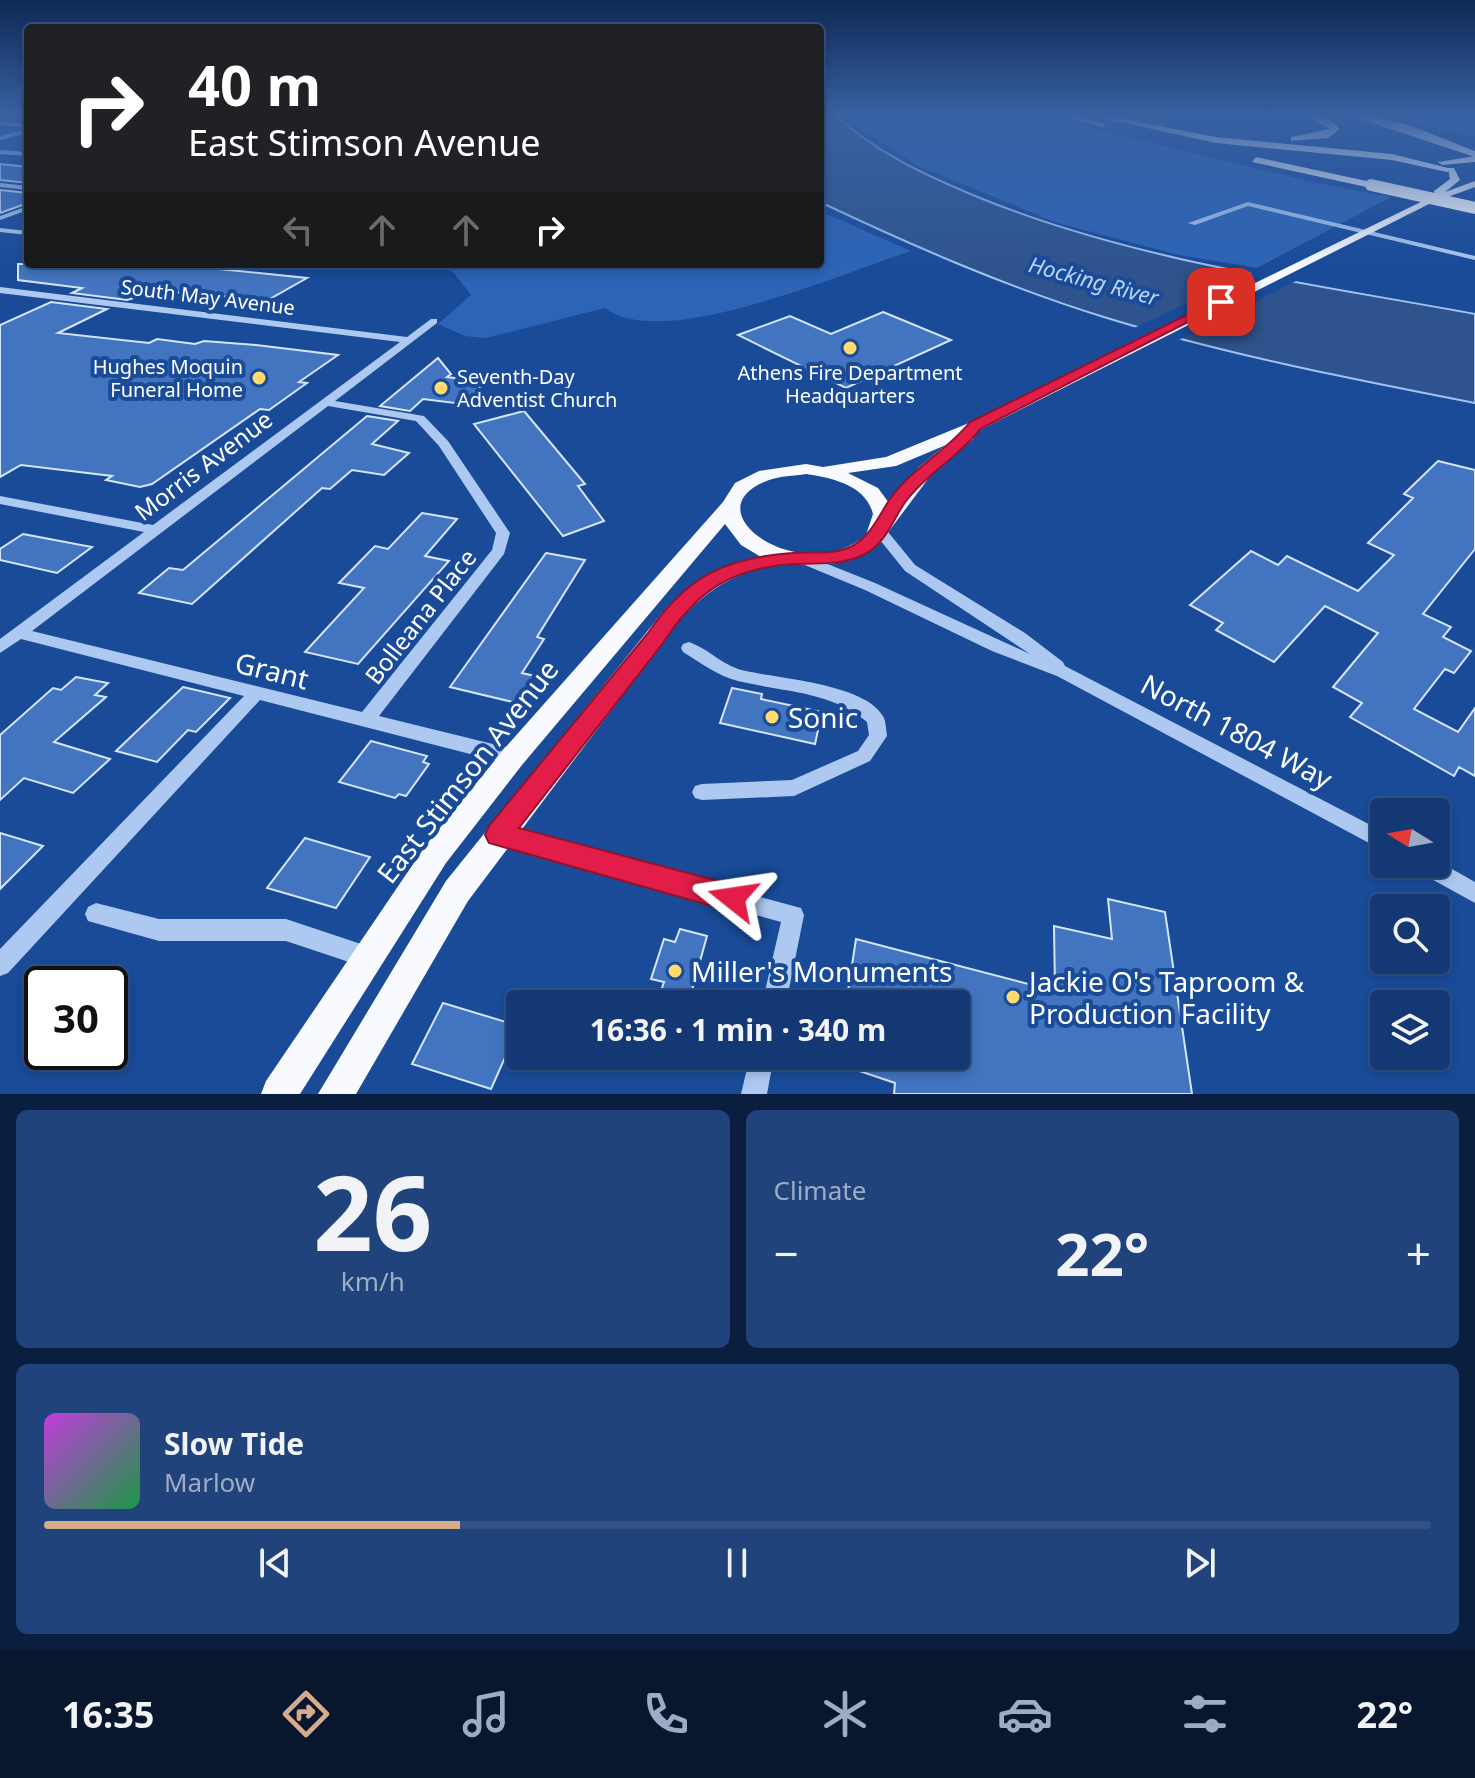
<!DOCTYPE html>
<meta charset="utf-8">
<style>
:root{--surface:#133873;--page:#20437b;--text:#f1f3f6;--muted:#9dacc4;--line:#325285;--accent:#d6ab8b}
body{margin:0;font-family:"Noto Sans",sans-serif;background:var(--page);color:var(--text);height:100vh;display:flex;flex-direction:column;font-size:30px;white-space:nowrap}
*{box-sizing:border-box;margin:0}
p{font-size:26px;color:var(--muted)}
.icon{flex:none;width:44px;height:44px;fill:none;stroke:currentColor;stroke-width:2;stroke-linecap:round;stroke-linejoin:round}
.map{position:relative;height:1094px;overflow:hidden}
.drawer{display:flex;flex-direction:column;gap:16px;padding:16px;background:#0a1f3f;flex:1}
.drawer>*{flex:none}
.guide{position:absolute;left:24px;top:24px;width:800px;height:244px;border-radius:8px;box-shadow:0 4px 12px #0003,0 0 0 2px var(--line);background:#202124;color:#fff;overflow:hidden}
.needle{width:52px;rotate:281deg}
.buttons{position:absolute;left:1370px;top:798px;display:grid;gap:16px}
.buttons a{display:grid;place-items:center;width:80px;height:80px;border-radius:8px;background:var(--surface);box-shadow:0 4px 12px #0003,0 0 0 2px var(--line);font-size:40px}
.speed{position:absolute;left:24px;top:966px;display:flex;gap:16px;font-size:40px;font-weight:700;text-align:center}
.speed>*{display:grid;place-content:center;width:104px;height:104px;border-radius:50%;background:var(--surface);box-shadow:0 4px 12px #0003,0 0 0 2px var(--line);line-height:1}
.speed .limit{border:4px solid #111;border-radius:12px;background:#fff;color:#111}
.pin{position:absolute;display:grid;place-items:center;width:68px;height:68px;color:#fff;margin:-34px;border-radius:16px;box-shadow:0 4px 12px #0006}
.me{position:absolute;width:88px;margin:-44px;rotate:285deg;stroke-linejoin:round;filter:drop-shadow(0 0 6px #0008)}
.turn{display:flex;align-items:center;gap:28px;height:168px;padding:0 32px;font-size:36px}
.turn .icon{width:104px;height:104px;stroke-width:2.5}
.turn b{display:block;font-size:56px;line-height:68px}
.lanes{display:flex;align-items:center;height:76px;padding:0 32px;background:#0003;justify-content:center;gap:40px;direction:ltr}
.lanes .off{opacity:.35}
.big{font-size:60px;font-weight:700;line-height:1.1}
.drawer .card{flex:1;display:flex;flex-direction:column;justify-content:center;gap:12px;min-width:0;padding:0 28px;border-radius:12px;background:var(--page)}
.drawer .dial{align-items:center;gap:0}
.dial b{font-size:104px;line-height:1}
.song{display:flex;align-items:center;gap:24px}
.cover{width:96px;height:96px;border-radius:12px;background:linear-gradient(135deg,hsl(290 70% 55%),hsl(140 70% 35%))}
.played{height:8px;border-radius:4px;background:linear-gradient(90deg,var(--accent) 30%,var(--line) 30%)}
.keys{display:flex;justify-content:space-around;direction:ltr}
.heat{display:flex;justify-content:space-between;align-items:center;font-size:44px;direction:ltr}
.drawer .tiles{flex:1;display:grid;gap:16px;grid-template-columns:1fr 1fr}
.card:last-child{grid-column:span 2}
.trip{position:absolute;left:506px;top:990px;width:464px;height:80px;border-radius:8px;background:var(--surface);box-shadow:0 4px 12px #0003,0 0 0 2px var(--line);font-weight:700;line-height:80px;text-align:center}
.tab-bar{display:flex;height:128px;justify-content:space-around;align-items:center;background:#08162e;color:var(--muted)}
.tab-bar .icon{width:56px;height:56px}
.tab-bar .active{color:var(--accent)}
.tab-bar b{font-size:36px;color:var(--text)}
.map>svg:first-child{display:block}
</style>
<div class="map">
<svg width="1475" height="1094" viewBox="0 0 1475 1094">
<rect width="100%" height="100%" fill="#194b99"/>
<g fill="#2d64b6">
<polygon points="843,114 1032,114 1308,181 1391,197 1257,268 1179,255 1057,223 919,166 862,130"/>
<polygon points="1382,114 1475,114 1475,137"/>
<path d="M 820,211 L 911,251 C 848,271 661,353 605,308 L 486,338 L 465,336 L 438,324 L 471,295 L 454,273 L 440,264 L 820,264 Z"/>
</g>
<path fill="#2f548d" stroke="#a0c3f3" stroke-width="2" d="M 820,114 L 834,114 C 876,153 927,176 980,198 C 1138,262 1308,283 1475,314 L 1475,403 C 1352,379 1228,355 1107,318 C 1009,288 913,246 820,202 Z"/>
<polygon fill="#194b99" points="1257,270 1302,278 1177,341 1132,329"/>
<g fill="#4274c0" stroke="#d5e5fc" stroke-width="2">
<polygon points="0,164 28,167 28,183 0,180"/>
<polygon points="0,190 28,193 28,203 0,213"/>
<polygon points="18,264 170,264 307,278 268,300 158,291 127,300 72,293 82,288 18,280"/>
<polygon points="51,302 107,309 58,333 149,343 157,339 195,344 204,341 256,345 338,355 299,382 307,383 269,410 260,409 152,484 140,487 106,480 112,476 21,465 0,477 0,325"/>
<polygon points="883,312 951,340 846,388 738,335 790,316 831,334"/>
<polygon points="438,358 451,374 447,377 486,382 463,404 423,399 410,411 380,406"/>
<polygon points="524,411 585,484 578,486 604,521 563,536 474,424"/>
<polygon points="367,416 398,421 372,444 409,453 384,475 352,470 330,489 322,488 192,604 139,593 169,568 183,570"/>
<polygon points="1438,461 1475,470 1475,549 1423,614 1451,627 1443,637 1471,651 1454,673 1445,669 1414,709 1458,732 1475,708 1475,776 1459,767 1454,776 1350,717 1362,703 1333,687 1378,633 1325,606 1274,662 1216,630 1223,623 1190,605 1251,551 1278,565 1287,556 1358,591 1394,555 1368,543 1413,498 1404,494"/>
<polygon points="422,513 457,519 425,556 449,561 358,664 305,652 364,588 339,583 375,546 388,549"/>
<polygon points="23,534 44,538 92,547 57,573 0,560 0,549"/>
<polygon points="546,553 585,560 537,637 544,639 522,673 539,677 521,704 450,687"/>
<polygon points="76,677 108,683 95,695 106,697 54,742 110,759 73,793 24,778 0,800 0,735 53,688 61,690"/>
<polygon points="183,687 230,698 196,732 188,730 157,762 116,751"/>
<polygon points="732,688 762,694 761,699 822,712 815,744 720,723"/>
<polygon points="371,741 427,756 423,762 429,764 406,796 399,794 395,798 339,782"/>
<polygon points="0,833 43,846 0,889"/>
<polygon points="305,838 370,857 336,908 267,888"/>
<polygon points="1108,899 1165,912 1192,1094 894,1094 895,1083 827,1060 828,1056 956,1056 956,1004 846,1004 856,939 1055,991 1054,926 1112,939"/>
<polygon points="680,929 707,936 689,1001 660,994 664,982 651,979 664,939 675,942"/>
<polygon points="443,1003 519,1026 491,1089 412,1064"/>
</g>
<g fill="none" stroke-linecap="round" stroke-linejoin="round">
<g fill="#aec9f1" fill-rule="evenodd">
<polygon points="0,121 28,124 28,128 0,125"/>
<polygon points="28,129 28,133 0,140 0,136"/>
<polygon points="0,150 28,152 28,156 0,154"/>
<polygon points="0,183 28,186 28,190 0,187"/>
<polygon points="1248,202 1475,256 1475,260 1248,206 1195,225 1188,223"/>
<polygon points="28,206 28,210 0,220 0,216"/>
<polygon points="0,228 28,231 28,235 0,232"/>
<path d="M 0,287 L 407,337 L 431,319 L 437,319 L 437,323 L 335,401 L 424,416 L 448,441 L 510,533 L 504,554 L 379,716 L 513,749 L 520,752 L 522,757 L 520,762 L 513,765 L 260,700 L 8,973 L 0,976 L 0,949 L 244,696 L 21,639 L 0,653 L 0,639 L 144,532 L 0,504 L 0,496 L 153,525 L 400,342 L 0,293 ZM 328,406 L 416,421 L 439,446 L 496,533 L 492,550 L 362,712 L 32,631 Z"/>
<polygon points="879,526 884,527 915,565 1025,633 1063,662 1065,666 1384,832 1384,851 1057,676 992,651 865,590 800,563 798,560 805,555 875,583 1030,654 905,571 872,530"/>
<path d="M 689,642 C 707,648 720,663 738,669 C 772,679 866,682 884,718 C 886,723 886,730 887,736 L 870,761 L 794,796 L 702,800 L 695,798 L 692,792 L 695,786 L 702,784 L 792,780 L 858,751 L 869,735 L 867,722 C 831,691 783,692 738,681 C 718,676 701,663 683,652 L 681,648 L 683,644 Z"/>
<polygon points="498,826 801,908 804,915 786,1004 762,1004 781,922 498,844 491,841 488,835 491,829"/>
<polygon points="1436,860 1475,882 1475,903 1417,871 1414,864 1436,864"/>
<polygon points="96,903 159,919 286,919 367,946 375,949 378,957 375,965 367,968 286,941 159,941 88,921 85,914 88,907"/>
<polygon points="750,1056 774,1056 767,1094 741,1094"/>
</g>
<g fill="#f8faff" fill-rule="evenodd">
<polygon points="1475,156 1475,162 1442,165 1438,162"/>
<path d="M 1448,168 L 1454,168 L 1460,180 L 1445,192 L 1475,181 L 1475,187 L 1431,203 L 974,433 L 973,439 L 931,475 L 880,543 C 855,566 822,565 791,565 C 746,564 705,590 677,623 L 468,901 L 356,1094 L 318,1094 L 446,881 L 662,613 C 690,581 720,566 761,557 L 741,545 L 725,524 L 522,765 L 446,863 L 300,1094 L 261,1094 L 266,1081 L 426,845 L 504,749 L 723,502 L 735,483 L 759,471 L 806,464 L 823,467 L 886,457 L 969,423 L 1435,195 L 1434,191 L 1450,179 ZM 946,445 L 919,467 L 889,503 L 878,488 L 848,473 L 896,466 ZM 806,474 C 832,478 866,485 873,514 L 866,535 C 803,590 686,510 769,480 C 780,476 794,476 806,474 Z"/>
</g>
<g fill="#fff" fill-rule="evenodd">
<polygon points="1054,114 1068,114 1106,124 1102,127"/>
<polygon points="1084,114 1099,114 1216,137 1392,154 1452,169 1447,172 1392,160 1216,143"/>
<polygon points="1302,114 1327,118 1340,129 1328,138 1291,141 1291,137 1330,129"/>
<path d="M 1345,114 C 1388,112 1435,136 1475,151 L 1475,157 Z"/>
<polygon points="1256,157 1371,182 1376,185 1371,188 1252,162"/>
</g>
<polyline stroke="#fff" stroke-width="12" points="1371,185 1475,208"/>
</g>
<linearGradient id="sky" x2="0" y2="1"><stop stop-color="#0e2954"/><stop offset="0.43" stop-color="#3861a2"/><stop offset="1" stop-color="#3861a2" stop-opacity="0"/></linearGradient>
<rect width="1475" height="267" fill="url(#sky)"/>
<path fill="#e11d48" stroke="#92132f" stroke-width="2" d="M 1217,300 L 1227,302 L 980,429 C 959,457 927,473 906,501 C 893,519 886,543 865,554 C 842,566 817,563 793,564 C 730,568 696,592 663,643 L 519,828 L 733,885 L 743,889 L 747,898 L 743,908 L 733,912 L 489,843 L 485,835 L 489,826 L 648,633 C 686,577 724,558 792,553 C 812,551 833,556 852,546 C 871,536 879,515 890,499 C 912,468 947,451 970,422 Z"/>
<g fill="#ffdb6e" stroke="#194b99" stroke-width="3">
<circle cx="850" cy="348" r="8"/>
<circle cx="259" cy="378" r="8"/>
<circle cx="441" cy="388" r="8"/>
<circle cx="772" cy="717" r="8"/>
<circle cx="675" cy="971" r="8"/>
<circle cx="1013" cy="997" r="8"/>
</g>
<g text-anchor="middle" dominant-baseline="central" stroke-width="8" stroke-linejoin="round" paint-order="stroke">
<g font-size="20" fill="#fff" stroke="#194b99">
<text transform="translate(208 297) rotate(7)">South May Avenue</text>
</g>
<g font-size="20" fill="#fff" stroke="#194b99" text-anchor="end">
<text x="243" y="366">Hughes Moquin<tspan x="243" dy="23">Funeral Home</tspan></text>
<text x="850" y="372" text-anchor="middle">Athens Fire Department<tspan x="850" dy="23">Headquarters</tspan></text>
<text x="457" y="376" text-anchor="start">Seventh-Day<tspan x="457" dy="23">Adventist Church</tspan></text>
</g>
<g font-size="22" font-style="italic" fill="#bad3f7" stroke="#194b99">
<text transform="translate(1094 280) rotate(15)">Hocking River</text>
</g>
<g font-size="24" fill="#fff" stroke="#194b99">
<text transform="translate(203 465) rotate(-37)">Morris Avenue</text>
<text transform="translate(420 616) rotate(-52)">Bolleana Place</text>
</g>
<g font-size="28" fill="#fff" stroke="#194b99">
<text transform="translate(272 670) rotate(14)">Grant</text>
<text transform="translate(1237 731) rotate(28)">North 1804 Way</text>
<text transform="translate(467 771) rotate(-52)">East Stimson Avenue</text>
</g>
<g font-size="28" fill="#fff" stroke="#194b99" text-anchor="start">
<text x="788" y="717">Sonic</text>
<text x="691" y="971">Miller's Monuments</text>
<text x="1029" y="981">Jackie O's Taproom &amp;<tspan x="1029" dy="32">Production Facility</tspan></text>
</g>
</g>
</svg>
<div class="buttons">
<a><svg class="needle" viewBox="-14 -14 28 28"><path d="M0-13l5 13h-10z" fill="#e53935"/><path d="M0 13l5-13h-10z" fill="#9dacc4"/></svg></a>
<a><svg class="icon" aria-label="search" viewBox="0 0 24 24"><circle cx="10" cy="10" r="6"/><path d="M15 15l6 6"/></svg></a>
<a><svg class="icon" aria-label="layers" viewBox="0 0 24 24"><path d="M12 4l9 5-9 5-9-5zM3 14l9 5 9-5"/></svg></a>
</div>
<div class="speed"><div class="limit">30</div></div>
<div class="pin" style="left:1221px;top:302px;background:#d93025"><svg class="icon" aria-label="arrive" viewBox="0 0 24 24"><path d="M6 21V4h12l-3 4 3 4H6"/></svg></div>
<svg class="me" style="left:733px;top:898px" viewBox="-20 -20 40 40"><path d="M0-17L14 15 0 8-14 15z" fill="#e11d48" stroke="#fff" stroke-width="4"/></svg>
<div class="trip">16:36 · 1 min · 340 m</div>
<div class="guide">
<div class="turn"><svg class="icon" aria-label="right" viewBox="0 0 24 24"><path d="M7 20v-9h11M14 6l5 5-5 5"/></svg><div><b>40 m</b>East Stimson Avenue</div></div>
<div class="lanes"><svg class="icon off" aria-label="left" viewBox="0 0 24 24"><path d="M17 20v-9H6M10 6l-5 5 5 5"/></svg><svg class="icon off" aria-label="ahead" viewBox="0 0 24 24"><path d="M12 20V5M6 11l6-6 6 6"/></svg><svg class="icon off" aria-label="ahead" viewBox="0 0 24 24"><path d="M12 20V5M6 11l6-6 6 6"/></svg><svg class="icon" aria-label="right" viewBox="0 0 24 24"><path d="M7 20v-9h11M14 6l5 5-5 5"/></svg></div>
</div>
</div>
<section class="drawer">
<div class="tiles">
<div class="card dial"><b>26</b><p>km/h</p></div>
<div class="card"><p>Climate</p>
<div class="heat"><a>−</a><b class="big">22°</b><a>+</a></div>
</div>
<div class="card">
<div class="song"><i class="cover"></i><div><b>Slow Tide</b><p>Marlow</p></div></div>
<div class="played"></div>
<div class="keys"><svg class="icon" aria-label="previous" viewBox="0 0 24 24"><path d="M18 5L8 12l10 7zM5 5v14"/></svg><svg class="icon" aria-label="pause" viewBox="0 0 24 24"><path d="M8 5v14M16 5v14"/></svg><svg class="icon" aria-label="next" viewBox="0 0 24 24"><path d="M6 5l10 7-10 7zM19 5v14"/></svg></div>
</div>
</div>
</section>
<nav class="tab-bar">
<b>16:35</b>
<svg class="icon active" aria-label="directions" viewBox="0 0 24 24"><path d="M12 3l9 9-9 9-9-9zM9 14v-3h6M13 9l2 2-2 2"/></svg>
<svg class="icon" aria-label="music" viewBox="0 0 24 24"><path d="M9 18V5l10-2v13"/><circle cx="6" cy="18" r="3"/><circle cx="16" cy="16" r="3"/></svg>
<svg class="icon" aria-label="phone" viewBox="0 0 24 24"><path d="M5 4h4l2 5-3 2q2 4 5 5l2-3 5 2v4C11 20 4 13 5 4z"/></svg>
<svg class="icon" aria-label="climate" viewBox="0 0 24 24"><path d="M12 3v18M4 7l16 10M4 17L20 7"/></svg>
<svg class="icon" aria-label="car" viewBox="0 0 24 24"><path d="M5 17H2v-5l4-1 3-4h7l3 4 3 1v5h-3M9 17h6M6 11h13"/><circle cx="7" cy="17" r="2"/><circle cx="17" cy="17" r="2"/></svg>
<svg class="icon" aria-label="filters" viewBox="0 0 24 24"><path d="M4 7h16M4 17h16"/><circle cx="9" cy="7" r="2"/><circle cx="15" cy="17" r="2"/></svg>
<b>22°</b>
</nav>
